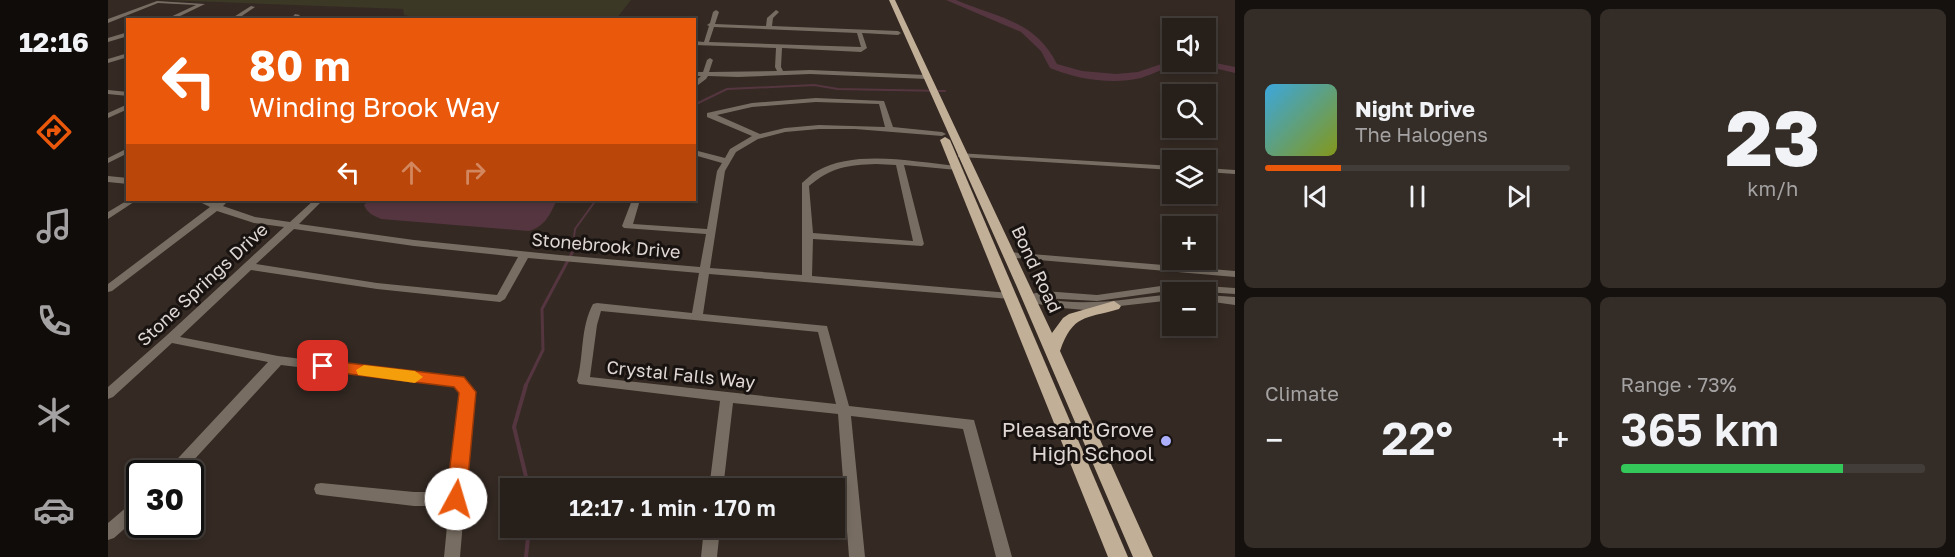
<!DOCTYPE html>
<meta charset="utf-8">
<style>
:root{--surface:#271f1a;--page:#332c27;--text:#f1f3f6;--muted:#a4a2a2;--line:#433d39;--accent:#ea580c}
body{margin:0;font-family:"Golos Text",sans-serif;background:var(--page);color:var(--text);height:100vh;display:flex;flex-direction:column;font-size:22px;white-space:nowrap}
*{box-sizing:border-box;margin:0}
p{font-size:20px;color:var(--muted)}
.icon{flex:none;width:33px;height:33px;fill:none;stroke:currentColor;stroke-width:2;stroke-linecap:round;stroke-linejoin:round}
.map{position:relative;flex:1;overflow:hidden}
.panel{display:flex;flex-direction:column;gap:9px;padding:9px;background:#15110e;width:720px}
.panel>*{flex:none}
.hud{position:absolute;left:18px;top:18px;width:570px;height:183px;border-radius:0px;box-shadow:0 3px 9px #0003,0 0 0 2px var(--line);background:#ea580c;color:#fff;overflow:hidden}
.buttons{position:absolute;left:1054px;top:18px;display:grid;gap:12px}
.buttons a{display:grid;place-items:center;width:54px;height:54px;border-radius:0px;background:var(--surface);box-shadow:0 3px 9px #0003,0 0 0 2px var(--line);font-size:30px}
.speed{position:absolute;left:18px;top:460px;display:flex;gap:12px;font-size:30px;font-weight:700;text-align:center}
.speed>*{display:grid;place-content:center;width:78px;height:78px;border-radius:50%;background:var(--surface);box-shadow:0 3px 9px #0003,0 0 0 2px var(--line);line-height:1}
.speed .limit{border:3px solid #111;border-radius:9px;background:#fff;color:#111}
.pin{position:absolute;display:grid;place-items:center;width:51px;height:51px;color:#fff;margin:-26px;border-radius:12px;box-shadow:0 3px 9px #0006}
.me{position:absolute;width:66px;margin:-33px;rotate:6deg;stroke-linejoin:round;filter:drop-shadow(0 0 4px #0008)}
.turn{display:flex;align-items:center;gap:21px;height:126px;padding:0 24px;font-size:27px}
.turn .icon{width:78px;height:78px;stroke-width:2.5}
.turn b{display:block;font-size:42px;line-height:51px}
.lanes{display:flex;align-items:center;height:57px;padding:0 24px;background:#0003;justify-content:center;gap:30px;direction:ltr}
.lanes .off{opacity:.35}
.big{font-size:45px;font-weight:600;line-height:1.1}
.panel .card{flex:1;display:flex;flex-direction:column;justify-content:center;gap:9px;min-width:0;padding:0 21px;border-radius:9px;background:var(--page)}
.panel .dial{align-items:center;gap:0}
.dial b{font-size:78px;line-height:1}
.song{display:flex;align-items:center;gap:18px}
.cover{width:72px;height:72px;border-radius:9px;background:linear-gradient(135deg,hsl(200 70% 55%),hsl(70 70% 35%))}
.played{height:6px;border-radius:3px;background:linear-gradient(90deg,var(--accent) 25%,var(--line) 25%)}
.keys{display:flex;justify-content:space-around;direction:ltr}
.heat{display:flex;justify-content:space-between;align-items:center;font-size:33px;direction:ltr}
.charge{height:9px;border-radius:4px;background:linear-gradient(90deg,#34c759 73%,var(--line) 0)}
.panel .tiles{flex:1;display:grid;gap:9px;grid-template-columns:repeat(2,1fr)}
.trip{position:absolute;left:392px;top:478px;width:345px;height:60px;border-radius:0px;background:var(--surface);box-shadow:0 3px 9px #0003,0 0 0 2px var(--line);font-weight:600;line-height:60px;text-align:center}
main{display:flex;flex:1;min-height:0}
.menu{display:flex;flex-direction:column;width:108px;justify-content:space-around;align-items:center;background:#100c0a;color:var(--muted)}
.menu .icon{width:42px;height:42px}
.menu .current{color:var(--accent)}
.menu b{font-size:27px;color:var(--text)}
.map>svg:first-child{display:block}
</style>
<main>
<nav class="menu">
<b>12:16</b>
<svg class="icon current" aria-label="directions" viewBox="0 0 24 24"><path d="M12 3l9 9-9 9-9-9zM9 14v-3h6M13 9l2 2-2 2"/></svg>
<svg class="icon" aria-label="music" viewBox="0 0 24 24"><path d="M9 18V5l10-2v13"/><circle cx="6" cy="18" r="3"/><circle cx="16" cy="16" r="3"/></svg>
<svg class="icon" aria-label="phone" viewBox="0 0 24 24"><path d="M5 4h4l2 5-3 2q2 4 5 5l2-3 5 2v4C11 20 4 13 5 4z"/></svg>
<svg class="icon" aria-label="climate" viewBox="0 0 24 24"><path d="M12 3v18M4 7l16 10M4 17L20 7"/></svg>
<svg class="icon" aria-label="car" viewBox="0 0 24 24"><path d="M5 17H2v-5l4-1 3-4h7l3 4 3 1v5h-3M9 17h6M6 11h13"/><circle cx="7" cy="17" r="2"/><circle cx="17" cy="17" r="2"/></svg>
</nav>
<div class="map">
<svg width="1127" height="557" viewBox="0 0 1127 557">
<rect width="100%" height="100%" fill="#342923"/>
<polygon fill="#3b3826" points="55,0 523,0 508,19 320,20 296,15 295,9"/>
<path fill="#553640" d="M 261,200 L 447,200 L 448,202 C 441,216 437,226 421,231 L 273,219 C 265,215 260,214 256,205 Z"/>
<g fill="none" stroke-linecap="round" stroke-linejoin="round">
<g stroke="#553640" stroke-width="2">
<polyline points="586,105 619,89 706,85 730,89 837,91"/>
<polyline points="464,253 467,229 488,200"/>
</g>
<polyline stroke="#553640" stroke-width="3" points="417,387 435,350 434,309 465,251"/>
<g stroke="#553640" stroke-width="4">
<polyline points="418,385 406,427 421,489"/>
<polyline points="418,557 421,528"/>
</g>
<path fill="#553640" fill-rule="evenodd" d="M 838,0 L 848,0 C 890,18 927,20 949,64 L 974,71 L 1008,74 L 1030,72 L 1065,60 L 1098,61 L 1127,67 L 1127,73 C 1109,69 1091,64 1072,65 C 1058,66 1046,74 1033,78 C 1004,85 968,79 942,68 L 933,51 L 913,32 Z"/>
<g fill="#776d62" fill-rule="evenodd">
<polygon points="49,1 97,4 64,20 56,20 88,5 50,3 0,23 0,19"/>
<polygon points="143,6 147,7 128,20 121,20"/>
<path d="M 608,10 L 611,12 L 607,24 L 658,26 L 659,18 L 668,10 L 671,12 L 665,18 L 664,26 L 790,31 L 793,33 L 790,35 L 754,33 L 759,48 L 753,52 L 674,48 L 673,67 L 675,71 L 702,70 L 819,75 L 822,77 L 819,79 L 702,74 L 630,77 L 600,76 L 598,79 L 586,88 L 586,82 L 593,76 L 586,76 L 586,72 L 595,72 L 599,60 L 602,58 L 605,60 L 601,72 L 669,71 L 667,67 L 668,48 L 586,45 L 586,41 L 596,42 L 601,26 L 599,25 L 602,23 L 605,12 ZM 606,27 L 749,33 L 753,47 L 601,42 Z"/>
<polygon points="187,14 192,15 187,20 182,20"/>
<polygon points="20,32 20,36 0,42 0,38"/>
<polygon points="20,53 20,57 0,63 0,59"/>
<polygon points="0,90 20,92 20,96 0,94"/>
<path d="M 708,98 L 776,101 L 785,127 L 834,132 L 838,134 L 834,136 L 747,129 L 711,129 L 677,132 L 650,139 L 628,152 L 617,171 L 602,268 L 694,275 L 694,183 C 699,179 703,174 709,171 C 748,149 806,162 849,166 L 853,168 L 849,170 L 796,165 L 816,244 L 814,246 L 705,239 L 704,276 L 902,293 L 907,296 L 902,299 L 601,274 L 595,314 L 719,326 L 741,406 L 866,420 L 904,557 L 888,557 L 855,429 L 743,416 L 757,557 L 741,557 L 730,414 L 625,403 L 615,489 L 601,489 L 612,401 L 471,384 L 469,381 C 476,356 472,328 485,304 L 489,303 L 584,313 L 591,273 L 420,258 L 397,299 L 392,302 L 269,289 L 143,270 L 72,337 L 170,356 L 354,379 L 366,392 L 352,557 L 336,557 L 341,506 L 306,506 L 213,495 L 208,494 L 206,489 L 208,484 L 213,483 L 306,492 L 343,492 L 353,393 L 346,386 L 173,365 L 73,474 L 57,474 L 59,470 L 160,362 L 64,343 L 5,397 L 0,399 L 0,387 L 58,336 L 176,227 L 146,223 L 109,211 L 4,291 L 0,292 L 0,284 L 102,207 L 92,202 L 91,200 L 101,200 L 108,203 L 112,200 L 121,200 L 115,206 L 147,217 L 182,222 L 206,200 L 215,200 L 191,224 L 306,240 L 452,255 L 592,267 L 598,234 L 516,228 L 514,226 L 524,200 L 532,200 L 525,224 L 599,229 L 609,171 L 614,163 L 586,155 L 586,150 L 617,158 L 622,149 L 644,136 L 599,117 L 599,113 L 644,103 ZM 708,102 L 771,104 L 777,127 L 711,125 L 677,128 L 652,134 L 609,115 L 644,107 ZM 768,164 L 788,165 L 805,241 L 705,233 L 701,186 C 723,167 740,165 768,164 ZM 186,229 L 306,246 L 410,257 L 389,295 L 269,283 L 148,264 ZM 493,311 L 710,332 L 728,404 L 482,377 L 489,325 Z"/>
<polygon points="20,104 20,109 0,118 0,113"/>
<polygon points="20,148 20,153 0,163 0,158"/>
<polygon points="850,153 1065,166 1065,170 853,157 850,157"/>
<polygon points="1098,168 1127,170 1127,174 1098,172"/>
<polygon points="0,176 20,178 20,184 0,182"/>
<polygon points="20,200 29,200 0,219 0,212"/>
<polygon points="900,252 1127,271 1127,277 896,257 895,255"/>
<path d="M 1067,284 L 1127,288 L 1127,294 L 1067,290 L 989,301 L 934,298 C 977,308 1022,298 1065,294 L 1065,300 L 977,310 L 942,307 L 916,300 L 915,298 L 916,296 L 936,291 L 989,295 Z"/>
<polygon points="1098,295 1127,297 1127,305 1098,301"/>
<polygon points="32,498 32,515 6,538 0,540 0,523 27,500"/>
<polygon points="596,528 612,528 609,557 593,557"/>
</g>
<g fill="#c2af97" fill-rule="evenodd">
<path d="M 781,0 L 787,0 L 944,333 L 955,318 L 961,314 L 1006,301 L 1013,306 L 1011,309 C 977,319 965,314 952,351 L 1045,557 L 1025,557 L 909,287 Z"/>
<polygon points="837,137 842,140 1020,557 1000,557 832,140"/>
</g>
</g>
<polygon fill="#ea580c" stroke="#983908" stroke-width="1.5" points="215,360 356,377 368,392 358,499 355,505 348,508 341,505 338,499 351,393 346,387 209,370 207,366"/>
<polygon fill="#f59e0b" points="256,365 307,371 315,377 307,383 250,375 248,370"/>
<circle fill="#acaffb" stroke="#181310" stroke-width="2" cx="1058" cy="441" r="6"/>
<g text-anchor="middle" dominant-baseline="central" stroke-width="6" stroke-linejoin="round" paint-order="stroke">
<g font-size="18" fill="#dfd7d4" stroke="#181310">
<text transform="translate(498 245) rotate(5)">Stonebrook Drive</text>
<text transform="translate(929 269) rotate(65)">Bond Road</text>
<text transform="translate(94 284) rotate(-43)">Stone Springs Drive</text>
<text transform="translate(573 374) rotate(6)">Crystal Falls Way</text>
</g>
<g font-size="21" fill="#dfd7d4" stroke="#181310" text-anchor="end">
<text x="1046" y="429">Pleasant Grove<tspan x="1046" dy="24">High School</tspan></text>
</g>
</g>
</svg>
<div class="buttons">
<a><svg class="icon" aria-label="sound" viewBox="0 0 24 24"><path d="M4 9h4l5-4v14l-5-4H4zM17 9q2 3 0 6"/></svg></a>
<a><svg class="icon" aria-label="search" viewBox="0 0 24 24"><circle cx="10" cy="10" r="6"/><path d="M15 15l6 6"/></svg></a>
<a><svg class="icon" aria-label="layers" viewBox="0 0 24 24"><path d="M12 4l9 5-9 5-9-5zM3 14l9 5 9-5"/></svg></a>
<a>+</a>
<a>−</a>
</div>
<div class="speed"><div class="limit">30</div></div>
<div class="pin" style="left:215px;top:366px;background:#d93025"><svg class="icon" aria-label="arrive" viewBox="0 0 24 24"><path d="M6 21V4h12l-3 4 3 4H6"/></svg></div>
<svg class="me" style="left:348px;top:499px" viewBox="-20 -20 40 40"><circle r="19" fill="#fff"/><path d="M0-13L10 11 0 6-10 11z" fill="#ea580c"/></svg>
<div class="trip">12:17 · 1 min · 170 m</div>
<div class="hud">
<div class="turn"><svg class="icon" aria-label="left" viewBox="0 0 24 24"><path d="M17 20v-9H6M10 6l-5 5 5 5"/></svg><div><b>80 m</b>Winding Brook Way</div></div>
<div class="lanes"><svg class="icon" aria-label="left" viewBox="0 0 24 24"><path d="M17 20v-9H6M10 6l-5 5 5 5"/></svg><svg class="icon off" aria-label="ahead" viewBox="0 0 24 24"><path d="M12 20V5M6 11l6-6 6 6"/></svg><svg class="icon off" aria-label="right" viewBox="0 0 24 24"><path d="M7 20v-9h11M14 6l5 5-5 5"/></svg></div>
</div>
</div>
<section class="panel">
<div class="tiles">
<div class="card">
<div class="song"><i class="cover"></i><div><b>Night Drive</b><p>The Halogens</p></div></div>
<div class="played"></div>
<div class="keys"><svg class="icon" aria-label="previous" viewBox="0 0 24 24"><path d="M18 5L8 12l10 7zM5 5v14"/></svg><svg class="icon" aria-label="pause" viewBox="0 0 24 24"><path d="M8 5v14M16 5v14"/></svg><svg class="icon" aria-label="next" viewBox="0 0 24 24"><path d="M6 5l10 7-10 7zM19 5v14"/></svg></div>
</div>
<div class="card dial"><b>23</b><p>km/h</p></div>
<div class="card"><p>Climate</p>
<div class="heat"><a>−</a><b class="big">22°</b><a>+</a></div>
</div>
<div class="card"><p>Range · 73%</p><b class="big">365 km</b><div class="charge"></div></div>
</div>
</section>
</main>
